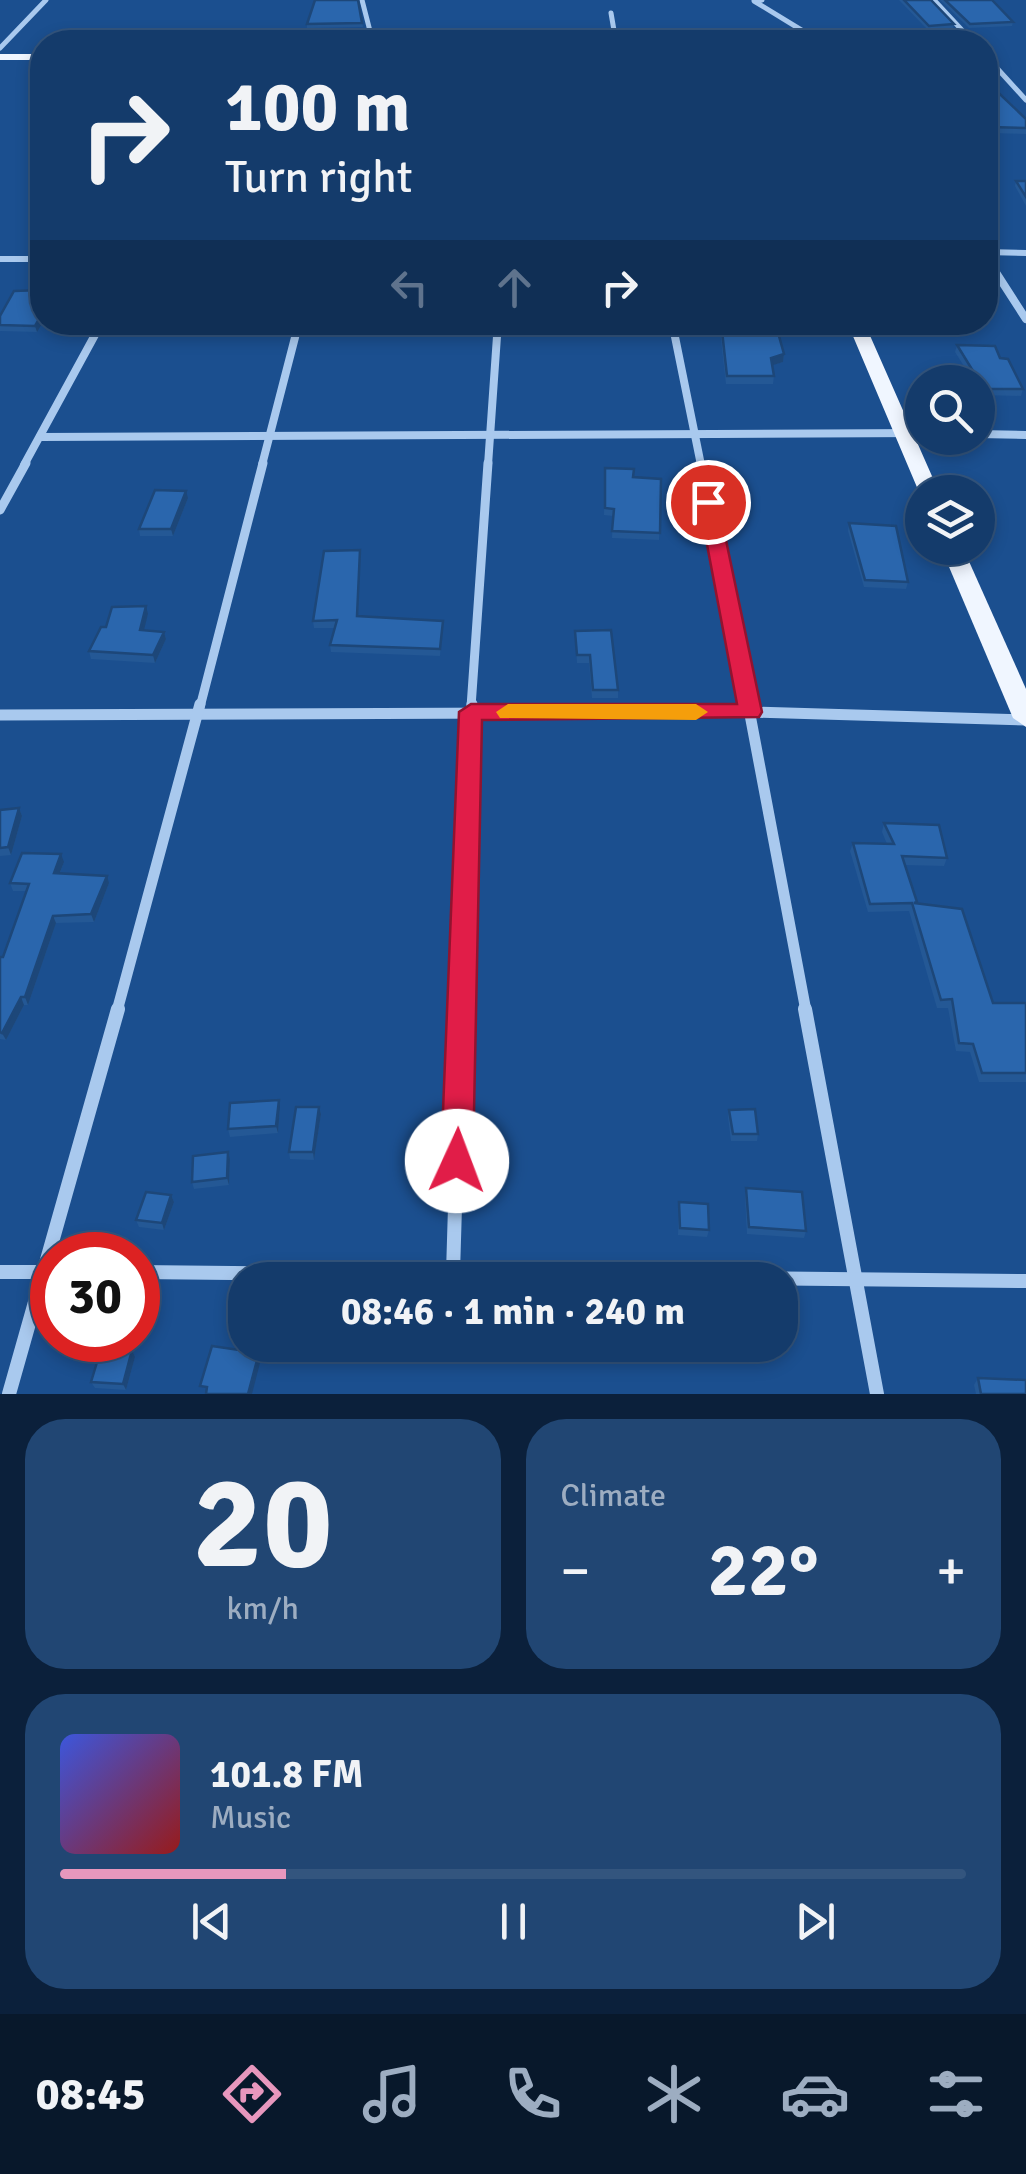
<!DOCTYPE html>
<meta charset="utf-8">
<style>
:root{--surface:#143b6b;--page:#214673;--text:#f1f3f6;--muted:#9dadc1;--line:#33557e;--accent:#e797bd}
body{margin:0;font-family:Signika,sans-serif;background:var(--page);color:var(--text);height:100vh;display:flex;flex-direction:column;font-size:38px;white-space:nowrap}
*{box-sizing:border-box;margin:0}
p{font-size:32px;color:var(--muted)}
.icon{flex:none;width:55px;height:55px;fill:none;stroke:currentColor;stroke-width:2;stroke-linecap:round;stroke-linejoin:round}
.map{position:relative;height:1394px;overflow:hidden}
.panel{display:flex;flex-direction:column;gap:25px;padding:25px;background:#0b203b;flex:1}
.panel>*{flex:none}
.banner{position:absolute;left:30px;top:30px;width:968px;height:305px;border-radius:40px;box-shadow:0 5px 15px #0003,0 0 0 2px var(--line);background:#143b6b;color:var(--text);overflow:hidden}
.controls{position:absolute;left:905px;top:365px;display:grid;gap:20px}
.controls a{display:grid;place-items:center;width:90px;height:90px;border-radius:50%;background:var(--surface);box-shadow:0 5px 15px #0003,0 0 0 2px var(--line);font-size:50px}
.speed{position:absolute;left:30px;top:1232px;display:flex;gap:20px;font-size:50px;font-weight:700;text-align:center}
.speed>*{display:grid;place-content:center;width:130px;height:130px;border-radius:50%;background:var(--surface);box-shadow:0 5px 15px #0003,0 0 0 2px var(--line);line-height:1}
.speed .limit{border:15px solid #d22;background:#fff;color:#111}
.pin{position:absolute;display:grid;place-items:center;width:85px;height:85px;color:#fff;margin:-42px;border:5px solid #fff;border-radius:50%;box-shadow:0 2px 10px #0007}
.me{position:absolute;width:110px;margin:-55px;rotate:2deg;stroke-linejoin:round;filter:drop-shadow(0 0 8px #0008)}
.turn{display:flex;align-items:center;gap:35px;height:210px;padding:0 30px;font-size:45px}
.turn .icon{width:130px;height:130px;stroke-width:2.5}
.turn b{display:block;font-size:70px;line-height:85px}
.lanes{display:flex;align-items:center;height:95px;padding:0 30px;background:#0003;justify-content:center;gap:50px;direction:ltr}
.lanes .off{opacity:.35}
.big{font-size:75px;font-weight:800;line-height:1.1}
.panel .card{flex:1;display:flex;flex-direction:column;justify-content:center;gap:15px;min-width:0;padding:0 35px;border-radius:40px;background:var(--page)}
.panel .dial{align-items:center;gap:0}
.dial b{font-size:130px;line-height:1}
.song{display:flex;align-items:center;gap:30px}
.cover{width:120px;height:120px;border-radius:15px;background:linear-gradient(135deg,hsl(230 70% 55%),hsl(0 70% 35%))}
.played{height:10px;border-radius:5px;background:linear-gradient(90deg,var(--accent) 25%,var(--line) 25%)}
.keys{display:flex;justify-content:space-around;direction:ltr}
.heat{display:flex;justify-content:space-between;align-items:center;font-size:55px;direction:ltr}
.panel .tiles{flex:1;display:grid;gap:25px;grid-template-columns:1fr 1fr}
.card:last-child{grid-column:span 2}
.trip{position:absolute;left:228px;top:1262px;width:570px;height:100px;border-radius:40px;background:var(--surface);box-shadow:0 5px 15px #0003,0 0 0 2px var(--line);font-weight:800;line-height:100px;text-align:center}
.tab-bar{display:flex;height:160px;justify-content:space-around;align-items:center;background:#08182b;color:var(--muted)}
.tab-bar .icon{width:70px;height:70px}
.tab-bar .on{color:var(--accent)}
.tab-bar b{font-size:45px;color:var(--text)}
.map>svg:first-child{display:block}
</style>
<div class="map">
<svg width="1026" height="1394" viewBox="0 0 1026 1394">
<rect width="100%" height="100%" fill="#1b4f8f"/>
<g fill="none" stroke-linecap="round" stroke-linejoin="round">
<g stroke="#a9c9ee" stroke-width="5">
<polyline points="362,0 370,31 433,42"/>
<polyline points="762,0 754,1 821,42"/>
<polyline points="934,0 973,42"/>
<polyline points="611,13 616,42"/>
<polyline points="0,48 46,0"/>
<polyline points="985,55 1026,100"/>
</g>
<g stroke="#a9c9ee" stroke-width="6">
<polyline points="985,252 1026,253"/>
<polyline points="985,256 997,274"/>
<polyline points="0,259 42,259"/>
</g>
<g stroke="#a9c9ee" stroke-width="8">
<polyline points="995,271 1026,319"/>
<polyline points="672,322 701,465"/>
<polyline points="978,434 1026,435"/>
<polyline points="40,437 922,433"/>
<polyline points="24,465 102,322"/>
<polyline points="262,465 299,322"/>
<polyline points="488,465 498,322"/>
</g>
<g stroke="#a9c9ee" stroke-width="9">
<polyline points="700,463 749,707"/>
<polyline points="0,510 26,463"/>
<polyline points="200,707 263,463"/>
<polyline points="471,707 488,463"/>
</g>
<g stroke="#a9c9ee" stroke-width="11">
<polyline points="748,704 806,1011"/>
<polyline points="0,715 750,712 1026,720"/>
<polyline points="117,1011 200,704"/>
<polyline points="461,1011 472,704"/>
</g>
<g stroke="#a9c9ee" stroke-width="14">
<polyline points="805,1009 877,1394"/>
<polyline points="0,1272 49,1272"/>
<polyline points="138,1272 1026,1281"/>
<polyline points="453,1273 461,1009"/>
<polyline points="9,1394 118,1009"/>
</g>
<g fill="#f0f6ff" fill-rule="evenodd">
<rect x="0" y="54" width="42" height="6"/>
<polygon points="847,322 864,322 939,492 922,492 922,497 919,492"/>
<polygon points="941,548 963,548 1026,689 1026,727 1013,718"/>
</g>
</g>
<g fill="#245895">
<polygon points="358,0 363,27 307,28 307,24"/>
<polygon points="899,0 931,0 954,24 953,29 928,30"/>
<polygon points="940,0 992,0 1013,22 1012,26 969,28"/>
<polygon points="985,80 1026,119 1026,134 989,133 985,126"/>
<polygon points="1016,181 1026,181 1026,206 1015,186"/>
<polygon points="42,290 37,332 0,331 0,316"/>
<polygon points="719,322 775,322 784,354 783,362 772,365 774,376 773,384 726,384"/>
<polygon points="957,345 1000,358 1023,389 1021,396 982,395 978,388 978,382 974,382 955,352"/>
<polygon points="605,468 633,477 661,479 659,540 612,538 613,516 604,515"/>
<polygon points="188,498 173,536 140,536 139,529"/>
<polygon points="849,523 908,582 906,589 864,587 848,531"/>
<polygon points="360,550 358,616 443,621 440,656 331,652 330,645 335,628 314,628 313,621"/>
<polygon points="148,614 143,630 164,632 166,639 155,663 91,659 89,651 106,627"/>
<polygon points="575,631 618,690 618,698 592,698 589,663 577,663"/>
<polygon points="19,808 22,816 11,855 0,856 0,810"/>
<polygon points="884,823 947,858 944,866 904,865 917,903 993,1003 1026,1003 1026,1082 979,1082 970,1052 956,1051 948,1008 937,1008 909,911 868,912 850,851 853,843 887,844 882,832"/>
<polygon points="64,862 60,873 109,883 94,922 56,923 28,1005 24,1005 6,1040 0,1039 0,957 3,957 27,891 13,891 10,883"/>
<polygon points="280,1107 278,1133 230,1137 228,1129"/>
<polygon points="319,1107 321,1114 314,1160 290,1159 289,1152"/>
<polygon points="729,1110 758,1134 757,1141 731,1141 728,1117"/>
<polygon points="230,1159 229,1185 194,1189 192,1182"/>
<polygon points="746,1188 806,1231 804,1238 747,1234 745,1196"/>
<polygon points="171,1195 174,1202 164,1230 139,1227 136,1220"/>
<polygon points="679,1202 709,1230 707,1237 678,1235"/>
<polygon points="132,1350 135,1357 126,1390 95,1388 91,1382"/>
<polygon points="978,1378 1026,1394 976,1394 974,1385"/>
</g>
<g fill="#1d4779">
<polygon points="42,314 43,322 37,332 35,326"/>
<polygon points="784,354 783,362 770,366 771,358"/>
<polygon points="186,491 188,498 173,536 171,529"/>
<polygon points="146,606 148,614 142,638 140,630"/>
<polygon points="164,632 166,639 155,663 153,655"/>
<polygon points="19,808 22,816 11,855 8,847"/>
<polygon points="61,854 64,862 57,880 54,873"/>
<polygon points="107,876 109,883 94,922 91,914"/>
<polygon points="53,916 56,923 28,1005 25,997"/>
<polygon points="21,997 24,1005 6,1040 2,1033"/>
<polygon points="279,1100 280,1107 278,1133 276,1126"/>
<polygon points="319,1107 321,1114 314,1160 313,1152"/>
<polygon points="228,1152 230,1159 229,1185 227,1178"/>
<polygon points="171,1195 174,1202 164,1230 162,1223"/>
<polygon points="132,1350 135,1357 126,1390 123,1384"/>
<polygon points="259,1353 261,1359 252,1394 248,1394"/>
</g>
<g fill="#2a66ad" stroke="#1d4779" stroke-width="2.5">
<polygon points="315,0 358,0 362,23 307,24"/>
<polygon points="904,0 931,0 954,24 929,26"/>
<polygon points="945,0 992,0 1013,22 970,24"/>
<polygon points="985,80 1026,119 1026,128 990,127 985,119"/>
<polygon points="1016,181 1026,181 1026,197"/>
<polygon points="42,290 42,314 35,326 0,325 0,316 14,291"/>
<polygon points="721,322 775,322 784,354 771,358 774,376 727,376"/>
<polygon points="957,345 995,346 1000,358 1008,359 1023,389 984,389"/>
<polygon points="605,468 634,469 633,477 661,479 660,533 612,531 614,509 605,508"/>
<polygon points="155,490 186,491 171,529 139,529"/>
<polygon points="849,523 896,526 908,582 865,580"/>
<polygon points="360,550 357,616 443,621 440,649 330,645 337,620 313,621 324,551"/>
<polygon points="146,606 140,630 164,632 153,655 89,651 101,627 106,627 112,607"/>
<polygon points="611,630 618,690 593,690 590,655 577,655 575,631"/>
<polygon points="19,808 8,847 0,848 0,810"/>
<polygon points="884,823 939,825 947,858 902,856 917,902 914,903 962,909 993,1003 1026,1003 1026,1073 982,1073 973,1044 959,1043 952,999 941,1000 912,903 870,904 853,843 894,844"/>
<polygon points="22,853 61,854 54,873 107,876 91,914 53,916 25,997 21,997 2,1033 0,1032 0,957 3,957 29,884 10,883"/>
<polygon points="279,1100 276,1126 228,1129 230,1103"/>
<polygon points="296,1107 319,1107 313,1152 289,1152"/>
<polygon points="755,1109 758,1134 733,1134 729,1110"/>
<polygon points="228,1152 227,1178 192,1182 193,1156"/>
<polygon points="746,1188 802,1192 806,1231 749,1227"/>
<polygon points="146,1192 171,1195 162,1223 136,1220"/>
<polygon points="679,1202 708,1204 709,1230 680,1228"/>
<polygon points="212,1346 259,1353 248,1394 206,1394 207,1387 200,1386"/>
<polygon points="101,1349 132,1350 123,1384 91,1382"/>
<polygon points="978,1378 1026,1380 1026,1394 981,1394"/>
</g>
<polygon fill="#e11d48" stroke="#92132f" stroke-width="2.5" points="708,497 718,502 762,712 759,717 482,720 473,1161 468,1171 457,1176 445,1171 441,1161 459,712 471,704 737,704 699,502"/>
<polygon fill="#f59e0b" points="508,704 696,704 708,712 696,720 500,718 496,712"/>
</svg>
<div class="controls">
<a><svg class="icon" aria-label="search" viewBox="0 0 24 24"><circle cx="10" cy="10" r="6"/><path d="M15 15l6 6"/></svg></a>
<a><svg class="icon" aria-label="layers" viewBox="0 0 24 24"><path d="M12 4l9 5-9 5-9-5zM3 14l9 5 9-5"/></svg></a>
</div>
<div class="speed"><div class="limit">30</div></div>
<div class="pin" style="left:708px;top:502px;background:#d93025"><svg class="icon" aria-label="arrive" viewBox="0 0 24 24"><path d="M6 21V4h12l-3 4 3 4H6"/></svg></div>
<svg class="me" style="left:457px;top:1161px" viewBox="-20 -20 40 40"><circle r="19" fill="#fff"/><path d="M0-13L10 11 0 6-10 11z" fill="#e11d48"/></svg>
<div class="trip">08:46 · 1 min · 240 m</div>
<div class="banner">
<div class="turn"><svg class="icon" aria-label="right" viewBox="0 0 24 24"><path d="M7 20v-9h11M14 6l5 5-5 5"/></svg><div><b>100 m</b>Turn right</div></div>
<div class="lanes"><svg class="icon off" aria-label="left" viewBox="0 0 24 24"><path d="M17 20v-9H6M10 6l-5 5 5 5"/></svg><svg class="icon off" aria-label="ahead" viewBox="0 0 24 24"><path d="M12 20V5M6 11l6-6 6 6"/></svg><svg class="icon" aria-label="right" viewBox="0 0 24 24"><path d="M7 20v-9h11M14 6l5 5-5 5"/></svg></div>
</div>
</div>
<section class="panel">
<div class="tiles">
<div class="card dial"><b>20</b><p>km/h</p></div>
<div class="card"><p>Climate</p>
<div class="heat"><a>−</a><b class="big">22°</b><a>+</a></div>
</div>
<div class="card">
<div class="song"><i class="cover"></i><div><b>101.8 FM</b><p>Music</p></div></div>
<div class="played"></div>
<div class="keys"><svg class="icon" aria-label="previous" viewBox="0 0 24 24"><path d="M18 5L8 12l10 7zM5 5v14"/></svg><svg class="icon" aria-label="pause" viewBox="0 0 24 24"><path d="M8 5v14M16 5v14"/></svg><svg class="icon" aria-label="next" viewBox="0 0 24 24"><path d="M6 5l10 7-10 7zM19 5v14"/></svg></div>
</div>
</div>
</section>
<nav class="tab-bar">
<b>08:45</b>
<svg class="icon on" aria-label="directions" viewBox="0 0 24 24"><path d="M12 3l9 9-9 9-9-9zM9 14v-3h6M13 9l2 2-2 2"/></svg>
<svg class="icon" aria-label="music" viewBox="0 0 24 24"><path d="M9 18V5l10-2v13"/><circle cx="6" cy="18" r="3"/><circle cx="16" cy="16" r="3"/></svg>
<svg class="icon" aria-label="phone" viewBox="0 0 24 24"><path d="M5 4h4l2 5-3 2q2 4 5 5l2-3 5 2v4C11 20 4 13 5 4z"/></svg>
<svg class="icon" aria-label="climate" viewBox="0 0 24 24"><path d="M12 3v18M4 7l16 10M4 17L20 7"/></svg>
<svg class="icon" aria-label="car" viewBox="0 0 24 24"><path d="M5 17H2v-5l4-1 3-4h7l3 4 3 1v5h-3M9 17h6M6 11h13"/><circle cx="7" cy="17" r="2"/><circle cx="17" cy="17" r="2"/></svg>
<svg class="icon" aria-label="filters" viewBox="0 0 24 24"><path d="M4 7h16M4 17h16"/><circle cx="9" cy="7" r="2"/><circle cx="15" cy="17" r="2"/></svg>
</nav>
